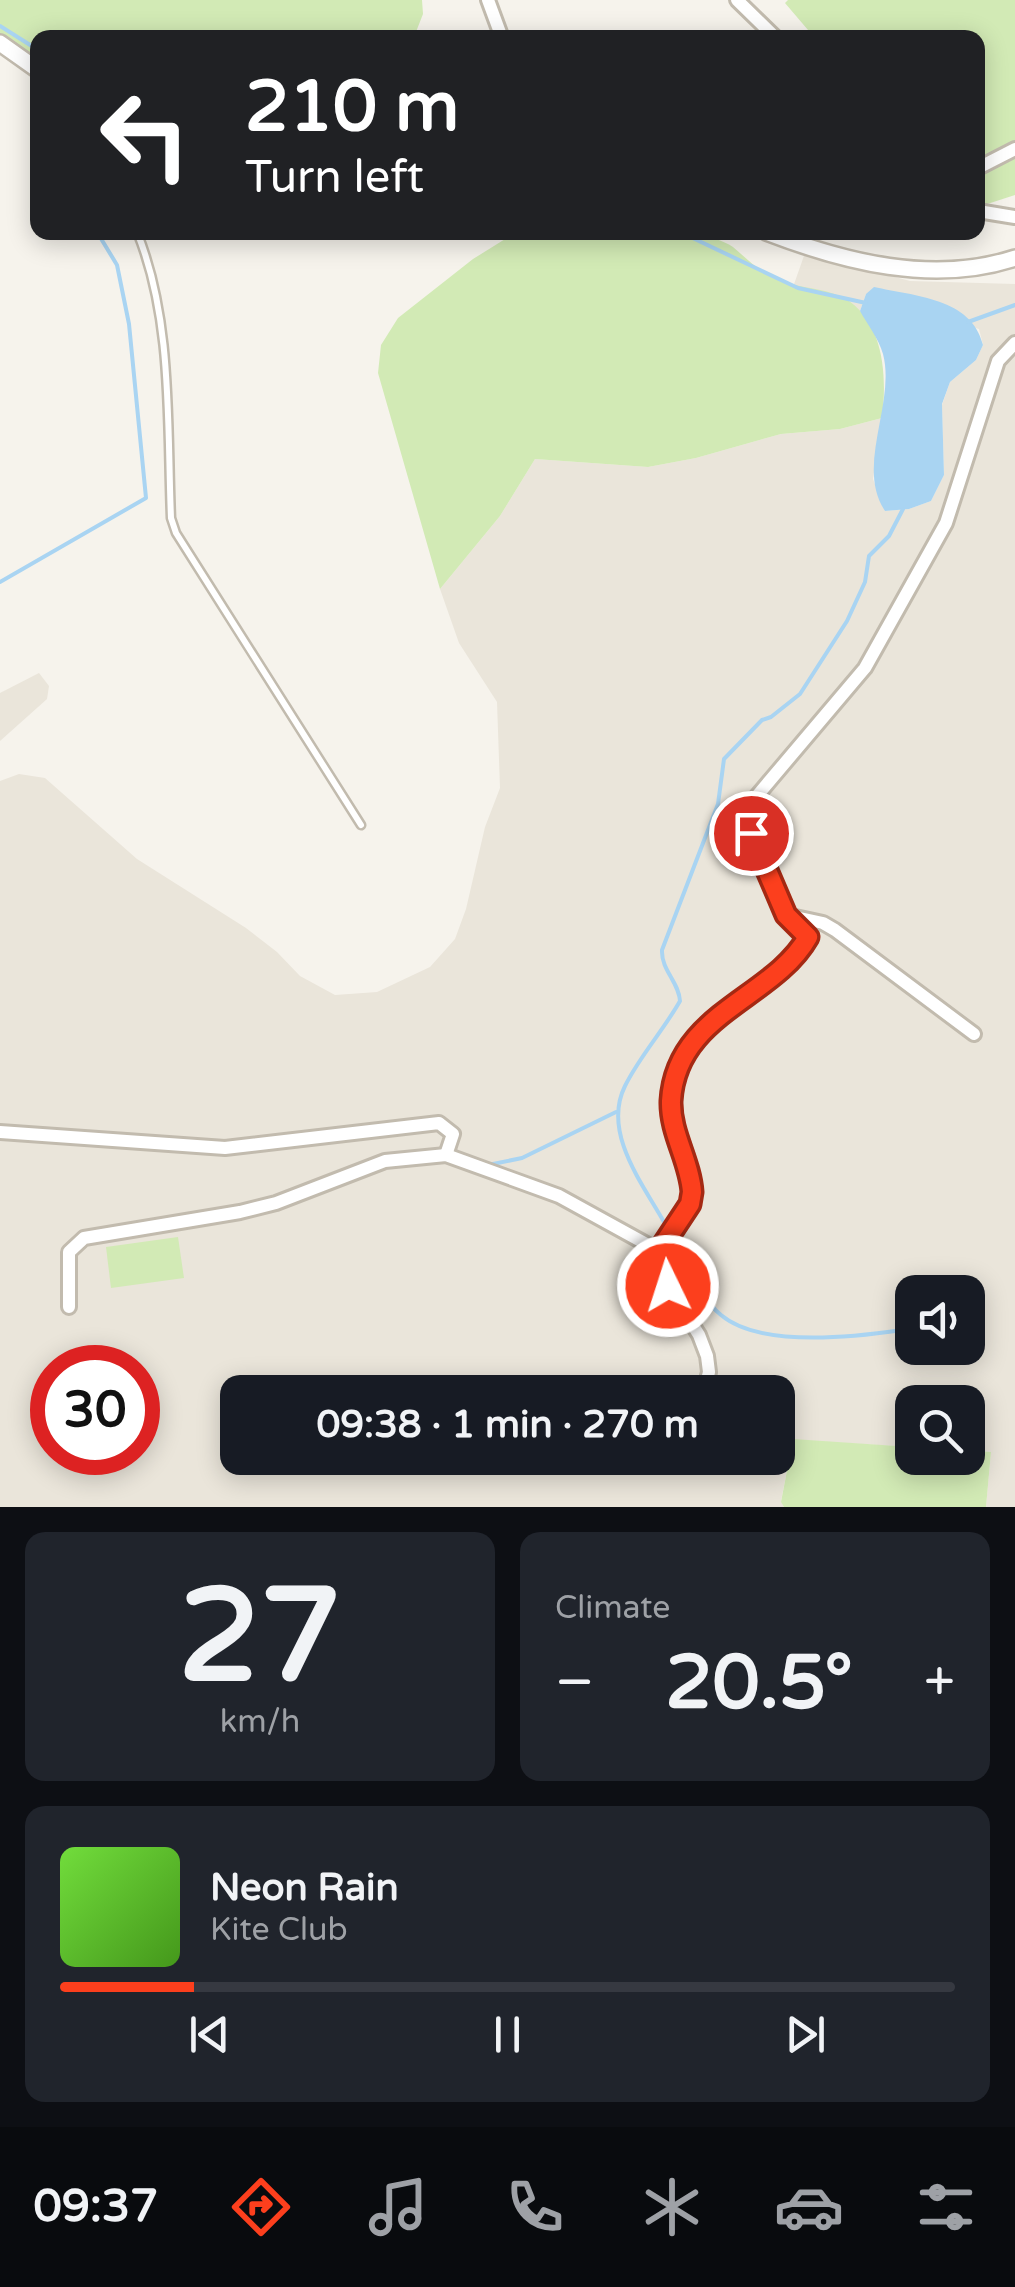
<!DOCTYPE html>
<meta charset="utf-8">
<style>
:root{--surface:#171b24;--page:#20242c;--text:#f1f3f6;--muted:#9ea1a6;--line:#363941;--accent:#fc3f1d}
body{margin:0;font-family:"Varela Round",sans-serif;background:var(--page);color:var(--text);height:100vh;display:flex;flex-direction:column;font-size:38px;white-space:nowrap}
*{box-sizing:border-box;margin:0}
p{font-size:32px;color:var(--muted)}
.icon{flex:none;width:55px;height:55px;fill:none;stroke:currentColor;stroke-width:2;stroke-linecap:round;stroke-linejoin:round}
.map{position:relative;height:1507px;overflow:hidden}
.panel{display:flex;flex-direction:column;gap:25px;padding:25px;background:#0d0f14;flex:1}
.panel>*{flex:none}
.hud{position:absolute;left:30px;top:30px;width:955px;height:210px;border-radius:20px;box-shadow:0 5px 25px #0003;background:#202124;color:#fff;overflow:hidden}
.tools{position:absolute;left:895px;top:1275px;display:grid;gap:20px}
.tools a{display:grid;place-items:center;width:90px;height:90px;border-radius:20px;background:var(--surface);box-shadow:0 5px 25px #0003;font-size:50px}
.speed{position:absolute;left:30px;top:1345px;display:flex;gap:20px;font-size:50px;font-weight:700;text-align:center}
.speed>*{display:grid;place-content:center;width:130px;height:130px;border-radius:50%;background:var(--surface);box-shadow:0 5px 25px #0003;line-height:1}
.speed .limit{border:15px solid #d22;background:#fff;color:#111}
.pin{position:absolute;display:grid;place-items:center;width:85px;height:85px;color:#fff;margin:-42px;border:5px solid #fff;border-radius:50%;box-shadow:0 2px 10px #0007}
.me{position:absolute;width:110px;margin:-55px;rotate:356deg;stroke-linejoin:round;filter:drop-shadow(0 0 8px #0008)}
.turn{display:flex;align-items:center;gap:35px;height:210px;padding:0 50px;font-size:45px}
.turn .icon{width:130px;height:130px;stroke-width:2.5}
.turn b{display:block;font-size:70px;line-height:85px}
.big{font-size:75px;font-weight:700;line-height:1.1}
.panel .card{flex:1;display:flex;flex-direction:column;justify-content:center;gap:15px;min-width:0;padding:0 35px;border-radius:20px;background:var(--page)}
.panel .dial{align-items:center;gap:0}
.dial b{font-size:130px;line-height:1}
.song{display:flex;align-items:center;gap:30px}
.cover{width:120px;height:120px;border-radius:15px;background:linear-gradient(135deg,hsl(100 70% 55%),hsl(100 70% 35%))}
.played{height:10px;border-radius:5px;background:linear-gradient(90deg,var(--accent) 15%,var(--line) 15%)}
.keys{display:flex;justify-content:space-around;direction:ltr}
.heat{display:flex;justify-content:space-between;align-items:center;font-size:55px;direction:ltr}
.panel .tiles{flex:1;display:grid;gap:25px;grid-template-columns:1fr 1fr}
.card:last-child{grid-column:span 2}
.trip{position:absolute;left:220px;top:1375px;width:575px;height:100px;border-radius:20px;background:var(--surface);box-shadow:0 5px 25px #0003;font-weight:700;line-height:100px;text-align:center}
.dock{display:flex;height:160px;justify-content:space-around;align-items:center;background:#090b0e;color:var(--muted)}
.dock .icon{width:70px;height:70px}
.dock .current{color:var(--accent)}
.dock b{font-size:45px;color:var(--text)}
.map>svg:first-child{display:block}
</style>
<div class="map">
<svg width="1015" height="1507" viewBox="0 0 1015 1507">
<rect width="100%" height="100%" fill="#f6f3ec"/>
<g fill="#eae5da" fill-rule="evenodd">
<path d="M 805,253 L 910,281 L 1015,284 L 1015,1507 L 986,1507 L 991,1452 L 968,1450 L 968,1402 L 912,1402 L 912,1447 L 793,1440 L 781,1501 L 784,1507 L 0,1507 L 0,781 L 19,774 L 45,778 L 137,859 L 246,928 L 277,952 L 300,976 L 335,995 L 377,992 L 430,967 L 455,939 L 466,909 L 485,827 L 500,788 L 497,702 L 459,643 L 440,589 L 500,516 L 535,459 L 648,467 L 696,458 L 781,434 L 840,429 L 882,418 L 873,479 L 885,511 L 909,509 L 931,501 L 944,475 L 942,405 L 950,382 L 976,360 L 983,345 L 979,329 L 866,294 L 860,311 L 843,297 L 793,287 ZM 912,1292 L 968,1292 L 968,1348 L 912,1348 ZM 52,1368 L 138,1368 L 138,1452 L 52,1452 ZM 238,1392 L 778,1392 L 778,1458 L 238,1458 Z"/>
<polygon points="39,673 49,686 47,699 0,741 0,693"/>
</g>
<g fill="#d2eab5">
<polygon points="0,0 422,0 423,14 414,37 38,38 37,81 0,54"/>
<polygon points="788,0 1015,0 1015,195 978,207 978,38 814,37 785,3"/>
<path d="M 697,232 C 708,237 723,240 733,247 C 745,257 755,268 770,276 C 793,289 821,286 844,298 C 885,321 887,378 882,418 L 840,429 L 781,434 L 696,458 L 648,467 L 535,459 L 500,516 L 440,589 L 378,373 L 381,345 L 398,318 L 473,259 L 515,233 Z"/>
<polygon points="178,1237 184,1278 111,1288 106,1247"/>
<polygon points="793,1439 912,1447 912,1458 968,1458 968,1450 991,1452 986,1507 784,1507 781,1502"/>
</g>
<path fill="#a9d4f2" d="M 874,287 C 914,296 972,298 983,345 L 976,360 L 950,382 L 942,404 L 944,475 L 931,501 L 909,509 L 885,511 C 855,466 896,404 883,354 C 879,339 867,324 860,311 L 866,294 Z"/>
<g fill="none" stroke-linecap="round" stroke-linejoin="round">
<g stroke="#a9d4f2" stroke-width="4">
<polyline points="0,26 38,50"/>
<polyline points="680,232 798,288 866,303"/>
<polyline points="968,322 1015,305"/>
<polyline points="0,582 146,498 129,324 117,265 97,232"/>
<polyline points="488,1165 522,1158 616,1112"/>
<path d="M 664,1222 C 642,1183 602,1132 625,1086 C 639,1057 663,1031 680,1001 C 679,982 661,970 662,950 L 718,804 L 724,759 L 762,720 L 771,717 L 800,694 L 847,621 L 865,582 L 869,556 L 889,536 L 903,509"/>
<path d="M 676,1243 C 688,1266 700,1298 721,1315 C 760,1348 855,1337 902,1330"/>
</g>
<defs>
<path id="service" d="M 137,232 C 173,320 167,425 171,518 L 176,533 L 361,825"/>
<g id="minor">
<polyline points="488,0 502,38"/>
<polyline points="737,0 776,38"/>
<polyline points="978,168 1015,149"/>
<polyline points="978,211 1015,217"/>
<polyline points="974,1034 835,930 823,923 786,915 751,833 756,797 865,668 946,523 998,361 1015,343"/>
<polyline points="0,1132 225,1148 439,1123 453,1134 446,1155"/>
<polyline points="69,1307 69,1252 84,1238 240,1212 276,1203 385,1161 446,1155 559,1196 659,1251"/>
<path d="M 704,1392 L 709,1372 L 707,1356 L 699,1335 L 668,1286 L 659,1251 C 669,1232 690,1214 692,1192 C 695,1145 655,1117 681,1066 C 693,1041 711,1019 734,1002 C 761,981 791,968 808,937 L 787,917"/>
</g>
<g id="tertiary">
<polyline points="0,43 38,70"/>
<path d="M 766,232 C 844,262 933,285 1015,258"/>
</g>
</defs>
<use href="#service" stroke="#c2bbae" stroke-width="11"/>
<use href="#minor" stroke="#c2bbae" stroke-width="18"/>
<use href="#tertiary" stroke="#c2bbae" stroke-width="20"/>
<use href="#service" stroke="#fff" stroke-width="6"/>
<use href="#minor" stroke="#fff" stroke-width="12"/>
<use href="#tertiary" stroke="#fff" stroke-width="15"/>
</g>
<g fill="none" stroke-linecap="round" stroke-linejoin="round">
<defs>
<path id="route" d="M 668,1286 L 659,1251 L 690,1204 L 692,1192 C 690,1161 670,1133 671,1101 C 676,1013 773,999 808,937 L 786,915 L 751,833"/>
</defs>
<use href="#route" stroke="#a42913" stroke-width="25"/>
<use href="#route" stroke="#fc3f1d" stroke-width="18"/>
</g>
</svg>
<div class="tools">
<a><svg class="icon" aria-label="sound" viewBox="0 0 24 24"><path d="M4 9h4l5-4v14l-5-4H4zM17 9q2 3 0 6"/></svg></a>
<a><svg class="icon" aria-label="search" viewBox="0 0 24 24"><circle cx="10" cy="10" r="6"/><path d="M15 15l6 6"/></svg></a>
</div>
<div class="speed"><div class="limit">30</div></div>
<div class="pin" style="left:751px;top:833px;background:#d93025"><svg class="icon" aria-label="arrive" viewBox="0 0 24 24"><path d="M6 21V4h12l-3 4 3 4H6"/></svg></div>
<svg class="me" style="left:668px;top:1286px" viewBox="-20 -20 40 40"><circle r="17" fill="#fc3f1d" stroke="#fff" stroke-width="3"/><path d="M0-11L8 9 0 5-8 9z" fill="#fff"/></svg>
<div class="trip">09:38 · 1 min · 270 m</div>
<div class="hud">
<div class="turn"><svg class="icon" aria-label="left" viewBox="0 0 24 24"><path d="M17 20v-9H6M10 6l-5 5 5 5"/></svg><div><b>210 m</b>Turn left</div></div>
</div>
</div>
<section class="panel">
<div class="tiles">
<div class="card dial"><b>27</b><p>km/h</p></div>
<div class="card"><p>Climate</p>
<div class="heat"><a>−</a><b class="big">20.5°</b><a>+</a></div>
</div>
<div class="card">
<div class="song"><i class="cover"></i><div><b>Neon Rain</b><p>Kite Club</p></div></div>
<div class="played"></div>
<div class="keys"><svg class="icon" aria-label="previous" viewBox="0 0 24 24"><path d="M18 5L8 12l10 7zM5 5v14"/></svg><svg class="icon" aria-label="pause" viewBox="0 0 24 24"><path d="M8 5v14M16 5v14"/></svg><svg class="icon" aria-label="next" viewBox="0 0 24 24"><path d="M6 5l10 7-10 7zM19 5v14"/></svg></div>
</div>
</div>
</section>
<nav class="dock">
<b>09:37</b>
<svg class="icon current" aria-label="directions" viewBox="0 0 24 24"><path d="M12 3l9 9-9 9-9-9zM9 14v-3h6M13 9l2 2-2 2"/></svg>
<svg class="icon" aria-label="music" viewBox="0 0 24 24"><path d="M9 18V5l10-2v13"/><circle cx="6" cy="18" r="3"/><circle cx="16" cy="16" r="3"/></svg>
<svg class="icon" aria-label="phone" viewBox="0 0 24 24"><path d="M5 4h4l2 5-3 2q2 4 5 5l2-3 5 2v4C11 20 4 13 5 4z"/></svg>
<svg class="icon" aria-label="climate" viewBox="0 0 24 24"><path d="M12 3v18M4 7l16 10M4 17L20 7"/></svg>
<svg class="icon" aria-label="car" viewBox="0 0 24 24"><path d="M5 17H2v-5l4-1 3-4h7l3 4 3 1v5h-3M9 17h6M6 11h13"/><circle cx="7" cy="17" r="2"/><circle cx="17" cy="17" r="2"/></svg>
<svg class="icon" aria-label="filters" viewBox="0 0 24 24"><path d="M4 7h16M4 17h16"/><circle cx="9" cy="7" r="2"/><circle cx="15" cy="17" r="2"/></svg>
</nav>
